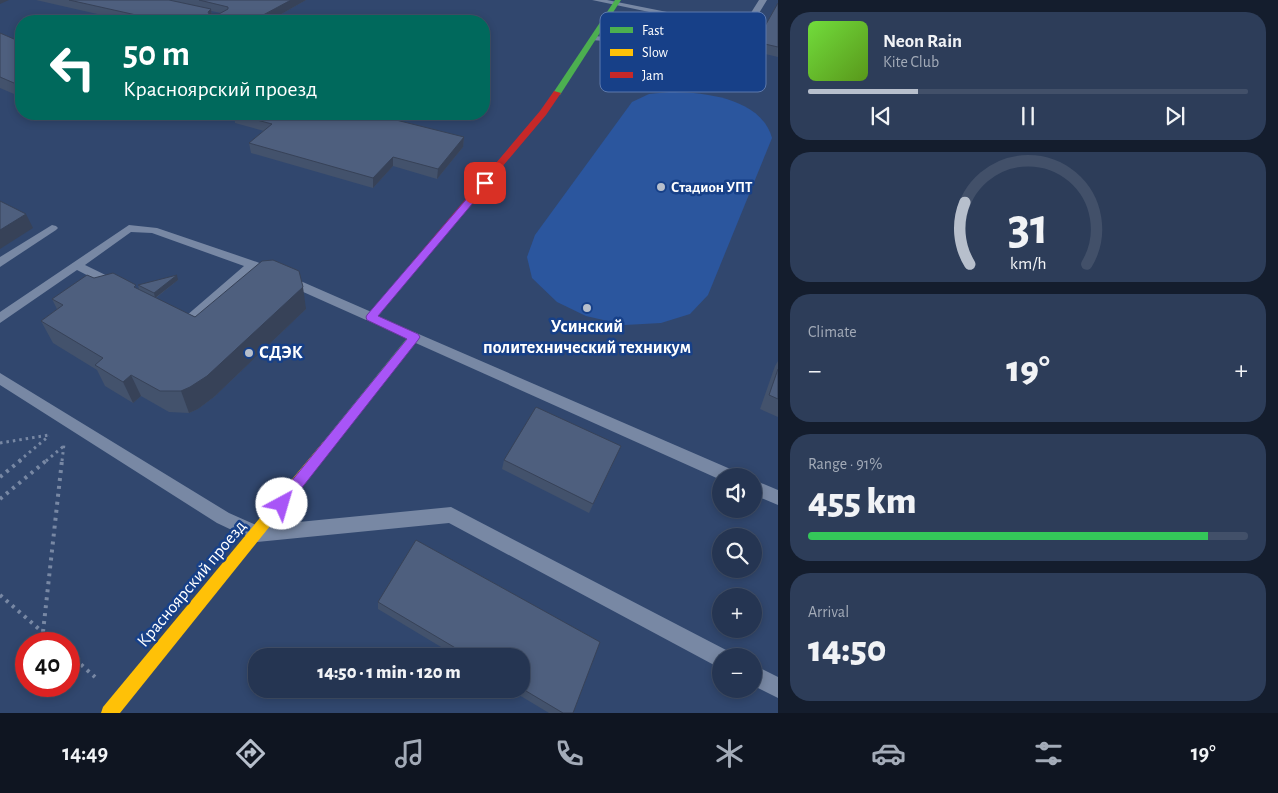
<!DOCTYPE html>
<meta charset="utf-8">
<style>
:root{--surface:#253552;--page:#2d3d59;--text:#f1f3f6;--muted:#a3abb8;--line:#425069;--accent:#b7bfcc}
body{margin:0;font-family:"Alegreya Sans",sans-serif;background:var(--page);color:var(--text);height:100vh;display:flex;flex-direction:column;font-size:19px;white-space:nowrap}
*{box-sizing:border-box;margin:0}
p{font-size:16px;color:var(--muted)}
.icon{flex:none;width:28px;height:28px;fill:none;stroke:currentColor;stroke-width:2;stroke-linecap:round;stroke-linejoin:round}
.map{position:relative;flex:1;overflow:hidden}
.side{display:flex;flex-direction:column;gap:12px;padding:12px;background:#141d2d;width:500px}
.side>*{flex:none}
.hud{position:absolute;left:15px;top:15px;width:475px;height:105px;border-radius:20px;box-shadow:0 2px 8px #0003,0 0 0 1px var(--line);background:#00695c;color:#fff;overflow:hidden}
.fabs{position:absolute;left:712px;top:468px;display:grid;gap:10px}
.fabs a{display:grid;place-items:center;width:50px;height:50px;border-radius:50%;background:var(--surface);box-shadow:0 2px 8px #0003,0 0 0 1px var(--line);font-size:25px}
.speed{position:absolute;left:15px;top:632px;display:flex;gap:10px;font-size:25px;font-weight:700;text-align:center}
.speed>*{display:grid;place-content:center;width:65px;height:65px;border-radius:50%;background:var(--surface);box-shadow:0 2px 8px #0003,0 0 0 1px var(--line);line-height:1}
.speed .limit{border:8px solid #d22;background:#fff;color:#111}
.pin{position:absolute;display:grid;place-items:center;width:42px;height:42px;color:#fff;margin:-21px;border-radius:10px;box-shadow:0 2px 8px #0006}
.me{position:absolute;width:55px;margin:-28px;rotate:39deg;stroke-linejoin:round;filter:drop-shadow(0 0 4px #0008)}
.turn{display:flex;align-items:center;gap:18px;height:105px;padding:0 25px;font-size:22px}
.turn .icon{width:65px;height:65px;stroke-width:2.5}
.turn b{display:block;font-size:35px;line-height:42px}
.big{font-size:38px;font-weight:800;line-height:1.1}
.side .tile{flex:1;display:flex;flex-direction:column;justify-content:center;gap:8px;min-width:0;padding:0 18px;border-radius:20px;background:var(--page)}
.side .dial{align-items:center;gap:0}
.dial svg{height:130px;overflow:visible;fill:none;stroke:var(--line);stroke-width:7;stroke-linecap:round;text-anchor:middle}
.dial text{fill:var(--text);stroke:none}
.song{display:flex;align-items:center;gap:15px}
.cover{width:60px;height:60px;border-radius:8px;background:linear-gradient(135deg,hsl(100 70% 55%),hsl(90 70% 35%))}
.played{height:5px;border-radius:2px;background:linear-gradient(90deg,var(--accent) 25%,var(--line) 25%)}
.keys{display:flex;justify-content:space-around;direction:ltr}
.heat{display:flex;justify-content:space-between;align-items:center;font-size:28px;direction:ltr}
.charge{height:8px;border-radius:4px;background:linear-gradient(90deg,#34c759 91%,var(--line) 0)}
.trip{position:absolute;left:248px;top:648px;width:282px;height:50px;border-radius:20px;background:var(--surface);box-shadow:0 2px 8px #0003,0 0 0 1px var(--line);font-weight:800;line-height:50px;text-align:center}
.menu{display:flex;height:80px;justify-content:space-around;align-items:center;background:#0f1521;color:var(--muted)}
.menu .icon{width:35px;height:35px}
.menu .active{color:var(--accent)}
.menu b{font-size:22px;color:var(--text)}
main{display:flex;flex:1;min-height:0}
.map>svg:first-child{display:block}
</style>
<main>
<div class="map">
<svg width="778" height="713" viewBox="0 0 778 713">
<rect width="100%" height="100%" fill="#31476e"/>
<path fill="#2b569e" d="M 669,92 C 704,92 761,98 772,138 L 708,295 L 690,314 L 661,323 L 625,325 L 586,316 L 557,302 L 532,278 L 527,257 L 535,235 L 632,102 L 649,94 Z"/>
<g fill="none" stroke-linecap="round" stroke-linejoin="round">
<g stroke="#7888a4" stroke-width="3" stroke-dasharray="2.5 4" stroke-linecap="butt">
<polyline points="0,443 49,435"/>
<polyline points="19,461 49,436"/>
<polyline points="46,461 65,445"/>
<polyline points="62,461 64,444"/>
</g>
<g stroke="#7888a4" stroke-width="4" stroke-dasharray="3 5" stroke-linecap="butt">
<polyline points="0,477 21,460"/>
<polyline points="0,499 47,460"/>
<polyline points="0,595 56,644"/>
<polyline points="43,632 62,460"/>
<polyline points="69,654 95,677"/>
</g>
<g fill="#7888a4" fill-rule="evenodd">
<polygon points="592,0 607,0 742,27 759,0 767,0 734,54 716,56 645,44 591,40 590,38 594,36 645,40 716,52 728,50 740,31"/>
<polygon points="52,225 56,226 58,228 56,230 0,267 0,257"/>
<path d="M 129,225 L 157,228 L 257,262 L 376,314 L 378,317 L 376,320 L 366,320 L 254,270 L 192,325 C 185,327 176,324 172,318 L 174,315 L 179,313 L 186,316 L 244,266 L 152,233 L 131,232 L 85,265 L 120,282 L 122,285 L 120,288 L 112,288 L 77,270 L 0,323 L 0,312 Z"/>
<polygon points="414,332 735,471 737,476 721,476 721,480 409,340 407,337 409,334"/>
<polygon points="0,373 229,513 258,526 451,507 728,651 730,656 721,656 721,668 714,665 449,523 257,542 217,523 0,385"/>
<polygon points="754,480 778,490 778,505 754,495"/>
<polygon points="754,665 778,677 778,698 754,686"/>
</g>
<g fill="#4caf50" fill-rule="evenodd">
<polygon points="615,0 621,0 560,95 554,95 553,93"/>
<polygon points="417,259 422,262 420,264 378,316 418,334 419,337 331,450 327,451 323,450 321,446 323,442 407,338 367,320 366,317 414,260"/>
</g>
<polygon fill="#ffc107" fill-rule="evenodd" points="327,441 331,442 333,446 331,450 120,713 101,713 103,707 323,442"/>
<polygon fill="#c62828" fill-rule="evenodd" points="554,91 561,93 546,115 420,264 414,264 412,262 414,260 540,111"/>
</g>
<g fill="#43526c" fill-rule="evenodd">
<path d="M 36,0 L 306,0 L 269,21 L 128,21 ZM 211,11 L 221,13 L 219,14 L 212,14 Z"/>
<polygon points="778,3 778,57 752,51 756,42"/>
<polygon points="0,33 21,42 21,97 0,88"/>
<polygon points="234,114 464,137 463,147 437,179 393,166 373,188 251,153 249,143 264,131 235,123"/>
<polygon points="94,278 139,289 138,285 178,280 156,298 195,317 306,309 214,397 198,409 189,413 169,412 141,396 133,403 105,386 97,370 53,343 41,321 57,309 52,299"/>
<polygon points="778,361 778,417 760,409 775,366"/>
<polygon points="621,446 589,513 502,469 504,460"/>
<polygon points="416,540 600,642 573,713 549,713 509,689 521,689 521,656 456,656 378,609 378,602"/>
</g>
<g fill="#374258">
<polygon points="0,0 9,0 0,4"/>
<polygon points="291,0 306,0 269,21 252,21"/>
<polygon points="211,9 212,18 208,12"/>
<polygon points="195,17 196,21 187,21"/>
<polygon points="464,137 463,147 437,179 438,169"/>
<polygon points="393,157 393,166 373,188 373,178"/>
<polygon points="26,214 33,228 0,249 0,230"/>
<polygon points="177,275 178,280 155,298 154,293"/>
<polygon points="303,287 306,309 214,397 198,409 189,413 181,391"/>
<polygon points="131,375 141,396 133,403 123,382"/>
</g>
<g fill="#4e5f7e" stroke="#374258">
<polygon points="69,0 169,0 211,9 208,12 209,14 219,14 228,9 228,7 199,0 291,0 252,21 212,21 195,17 187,21 163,21"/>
<polygon points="778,3 778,47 756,42"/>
<polygon points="0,33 21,42 21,86 0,77"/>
<polygon points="234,114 372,114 464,137 438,169 393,157 373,178 249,143 272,124"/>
<polygon points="0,201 26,214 0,230"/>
<polygon points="273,260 299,271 303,287 207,376 190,387 181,391 160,391 131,375 123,382 95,365 103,358 41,321 63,305 52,299 87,275 94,278 113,273 136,285 134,287 195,317 262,261"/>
<polygon points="177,275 154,293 138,285"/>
<polygon points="778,369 778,399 769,395"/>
<polygon points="536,407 621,446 593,504 504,460"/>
<polygon points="416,540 600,642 573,713 563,713 521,688 521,656 469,656 378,602"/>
</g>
<polygon fill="#a855f7" stroke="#6d37a1" points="485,180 488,181 488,185 378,316 418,334 420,337 418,340 286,508 282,510 277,508 275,504 277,499 407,339 367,320 366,317 367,315 482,181"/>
<g fill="#b7bfcc" stroke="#174088" stroke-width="2">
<circle cx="661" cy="187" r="5"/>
<circle cx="587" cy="308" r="5"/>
<circle cx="249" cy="353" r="5"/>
</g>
<g text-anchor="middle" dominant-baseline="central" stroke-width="5" stroke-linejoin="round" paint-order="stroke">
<g font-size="15" font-weight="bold" fill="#fff" stroke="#174088" text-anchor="start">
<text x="671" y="187">Стадион УПТ</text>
</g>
<g font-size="18" font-weight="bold" fill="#fff" stroke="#174088">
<text x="587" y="327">Усинский<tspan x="587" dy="21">политехнический техникум</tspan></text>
<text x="259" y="353" text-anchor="start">СДЭК</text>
</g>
<g font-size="18" fill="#fff" stroke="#174088">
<text transform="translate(192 584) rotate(-50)">Красноярский проезд</text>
</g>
</g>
<rect x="600" y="12" width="166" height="80" rx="8" fill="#174088" stroke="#5d79ac" stroke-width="1"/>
<rect x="610" y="27" width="23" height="6" fill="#4caf50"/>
<rect x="610" y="49" width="23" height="7" fill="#ffc107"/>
<rect x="610" y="72" width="23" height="6" fill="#c62828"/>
<g font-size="14" fill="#fff">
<text x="642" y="35">Fast</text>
<text x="642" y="57">Slow</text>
<text x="642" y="80">Jam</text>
</g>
</svg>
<div class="fabs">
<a><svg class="icon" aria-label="sound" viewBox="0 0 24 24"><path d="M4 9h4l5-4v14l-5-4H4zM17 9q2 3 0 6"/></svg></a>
<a><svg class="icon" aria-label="search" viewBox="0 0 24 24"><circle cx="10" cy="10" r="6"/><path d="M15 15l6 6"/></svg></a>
<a>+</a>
<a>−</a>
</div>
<div class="speed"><div class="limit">40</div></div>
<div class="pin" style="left:485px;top:183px;background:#d93025"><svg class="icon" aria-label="arrive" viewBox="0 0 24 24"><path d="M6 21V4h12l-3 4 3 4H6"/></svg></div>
<svg class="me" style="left:282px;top:504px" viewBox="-20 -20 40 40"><circle r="19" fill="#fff"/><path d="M0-13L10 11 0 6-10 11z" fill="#a855f7"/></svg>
<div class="trip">14:50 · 1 min · 120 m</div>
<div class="hud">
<div class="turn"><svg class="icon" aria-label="left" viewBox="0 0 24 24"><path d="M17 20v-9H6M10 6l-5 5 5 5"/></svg><div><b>50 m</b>Красноярский проезд</div></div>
</div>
</div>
<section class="side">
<div class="tile">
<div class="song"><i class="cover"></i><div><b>Neon Rain</b><p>Kite Club</p></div></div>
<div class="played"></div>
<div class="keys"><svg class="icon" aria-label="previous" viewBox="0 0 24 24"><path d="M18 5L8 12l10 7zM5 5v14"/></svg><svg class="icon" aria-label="pause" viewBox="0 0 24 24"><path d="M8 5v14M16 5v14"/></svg><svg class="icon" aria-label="next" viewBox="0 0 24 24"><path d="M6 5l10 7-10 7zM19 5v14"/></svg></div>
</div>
<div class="tile dial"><svg viewBox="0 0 100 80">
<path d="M14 69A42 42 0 1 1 86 69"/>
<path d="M14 69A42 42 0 0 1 11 31" stroke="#b7bfcc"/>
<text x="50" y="56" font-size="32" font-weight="700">31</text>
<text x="50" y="72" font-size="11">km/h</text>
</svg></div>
<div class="tile"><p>Climate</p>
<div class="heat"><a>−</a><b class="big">19°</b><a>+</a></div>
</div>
<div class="tile"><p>Range · 91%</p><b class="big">455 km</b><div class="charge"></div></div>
<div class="tile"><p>Arrival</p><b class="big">14:50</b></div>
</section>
</main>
<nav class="menu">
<b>14:49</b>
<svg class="icon active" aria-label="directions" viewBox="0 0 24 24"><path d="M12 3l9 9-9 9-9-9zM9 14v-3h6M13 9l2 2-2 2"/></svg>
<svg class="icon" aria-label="music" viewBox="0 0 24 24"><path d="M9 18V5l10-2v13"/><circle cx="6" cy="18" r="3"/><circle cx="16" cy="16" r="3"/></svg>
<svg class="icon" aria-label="phone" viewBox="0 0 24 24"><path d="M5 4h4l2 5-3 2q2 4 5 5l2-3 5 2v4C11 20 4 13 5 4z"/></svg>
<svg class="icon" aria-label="climate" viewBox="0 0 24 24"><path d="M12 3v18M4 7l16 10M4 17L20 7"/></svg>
<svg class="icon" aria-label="car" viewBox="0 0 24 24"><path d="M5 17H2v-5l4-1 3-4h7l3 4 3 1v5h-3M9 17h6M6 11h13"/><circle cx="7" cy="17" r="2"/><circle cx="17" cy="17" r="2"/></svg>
<svg class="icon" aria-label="filters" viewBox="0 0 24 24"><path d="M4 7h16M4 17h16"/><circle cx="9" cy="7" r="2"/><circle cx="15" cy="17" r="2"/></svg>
<b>19°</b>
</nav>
